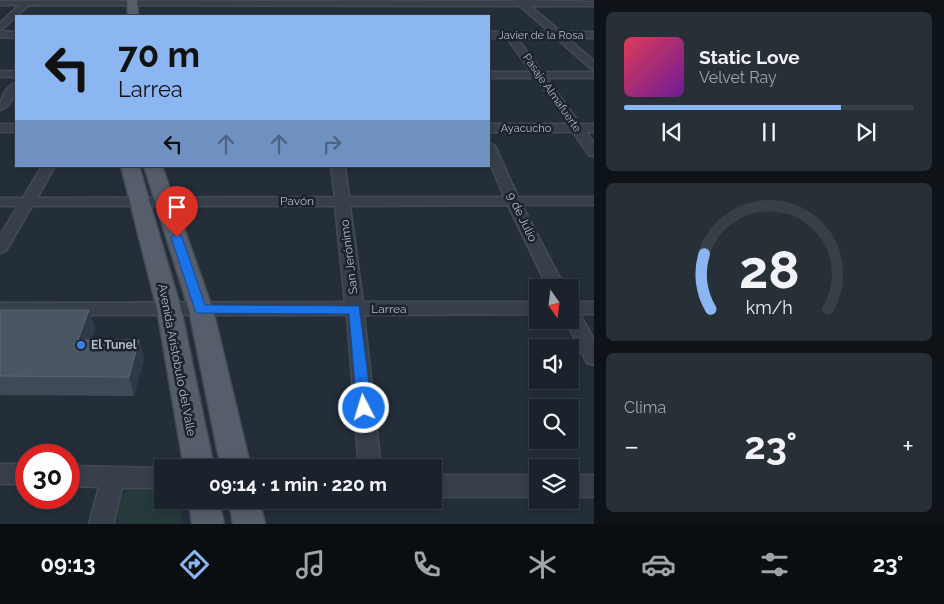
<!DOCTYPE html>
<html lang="es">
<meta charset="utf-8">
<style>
:root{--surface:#1a222b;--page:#272f37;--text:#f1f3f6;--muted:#9fa4a9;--line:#383f47;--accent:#8bb6f2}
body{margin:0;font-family:Raleway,sans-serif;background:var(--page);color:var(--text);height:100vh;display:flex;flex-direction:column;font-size:19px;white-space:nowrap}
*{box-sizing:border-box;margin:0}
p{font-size:16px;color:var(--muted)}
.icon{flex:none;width:28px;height:28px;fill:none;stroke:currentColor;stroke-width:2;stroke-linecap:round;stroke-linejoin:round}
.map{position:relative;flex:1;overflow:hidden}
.panel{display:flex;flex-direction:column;gap:12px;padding:12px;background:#0e1318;width:350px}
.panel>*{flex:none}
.banner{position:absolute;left:15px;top:15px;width:475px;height:152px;border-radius:0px;box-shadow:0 2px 8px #0003,0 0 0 1px var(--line);background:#8bb6f2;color:#111;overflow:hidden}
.needle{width:32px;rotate:166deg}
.tools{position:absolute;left:529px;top:279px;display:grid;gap:10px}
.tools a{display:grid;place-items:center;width:50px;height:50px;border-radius:0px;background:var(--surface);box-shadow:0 2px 8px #0003,0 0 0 1px var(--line);font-size:25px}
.speed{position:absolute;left:15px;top:444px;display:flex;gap:10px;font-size:25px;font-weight:700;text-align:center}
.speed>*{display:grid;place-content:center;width:65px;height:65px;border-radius:50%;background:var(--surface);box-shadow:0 2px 8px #0003,0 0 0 1px var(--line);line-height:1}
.speed .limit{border:8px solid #d22;background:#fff;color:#111}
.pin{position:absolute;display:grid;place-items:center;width:42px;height:42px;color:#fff;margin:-51px -21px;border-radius:50% 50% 50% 0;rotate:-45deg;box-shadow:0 0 5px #0007}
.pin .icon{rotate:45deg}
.me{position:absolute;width:55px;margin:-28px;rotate:355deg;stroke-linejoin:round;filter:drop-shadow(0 0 4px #0008)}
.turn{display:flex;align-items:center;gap:18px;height:105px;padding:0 20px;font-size:22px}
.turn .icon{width:65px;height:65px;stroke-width:2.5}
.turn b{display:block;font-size:35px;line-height:42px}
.lanes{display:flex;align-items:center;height:48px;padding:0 20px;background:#0003;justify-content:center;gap:25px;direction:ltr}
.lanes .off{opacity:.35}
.big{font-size:38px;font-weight:700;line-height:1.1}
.panel .widget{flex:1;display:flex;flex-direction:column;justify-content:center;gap:8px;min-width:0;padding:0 18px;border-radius:8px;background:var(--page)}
.panel .dial{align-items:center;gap:0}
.dial svg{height:130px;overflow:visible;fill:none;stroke:var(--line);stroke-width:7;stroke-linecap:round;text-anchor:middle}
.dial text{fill:var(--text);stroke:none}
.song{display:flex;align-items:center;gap:15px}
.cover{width:60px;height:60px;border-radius:8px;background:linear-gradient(135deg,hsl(350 70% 55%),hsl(280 70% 35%))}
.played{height:5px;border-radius:2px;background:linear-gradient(90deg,var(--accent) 75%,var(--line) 75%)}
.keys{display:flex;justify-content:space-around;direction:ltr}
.heat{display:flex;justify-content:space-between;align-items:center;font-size:28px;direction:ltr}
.trip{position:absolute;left:154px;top:459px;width:288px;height:50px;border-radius:0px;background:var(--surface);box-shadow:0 2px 8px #0003,0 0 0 1px var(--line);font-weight:700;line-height:50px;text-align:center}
.dock{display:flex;height:80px;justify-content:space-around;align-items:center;background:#0a0e11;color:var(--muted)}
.dock .icon{width:35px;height:35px}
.dock .selected{color:var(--accent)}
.dock b{font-size:22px;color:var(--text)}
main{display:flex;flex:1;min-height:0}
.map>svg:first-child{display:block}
</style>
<main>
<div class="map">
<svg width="594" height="524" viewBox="0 0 594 524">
<rect width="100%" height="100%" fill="#232e39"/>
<polygon fill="#25393b" points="131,489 162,490 162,500 180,500 183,524 110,524 118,495"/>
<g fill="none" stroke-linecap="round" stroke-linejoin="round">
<defs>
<g id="minor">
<polygon points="514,0 594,2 594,6 530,6 561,32 594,32 594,38 567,38 594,61 594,69 590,68 556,38 517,38 542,72 594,72 594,78 546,78 580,124 594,124 594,132 586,132 594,143 594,156 589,155 573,132 489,132 489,124 568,124 536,78 489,78 489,72 531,72 507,38 489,38 489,32 550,32 520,6 29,5 0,31 0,23 19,5 0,5 0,1 515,1"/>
<polygon points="0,31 16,32 16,38 0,37"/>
<rect x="0" y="71" width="16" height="6"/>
<path d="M 16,83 C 17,93 11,107 0,110 C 0,100 5,86 16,83 Z"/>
<rect x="0" y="124" width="16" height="8"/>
<polygon points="489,142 495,146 518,197 594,197 594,205 522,205 565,288 548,288 508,205 350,206 363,302 538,302 538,314 364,315 381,468 359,468 347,315 0,315 0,303 345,302 335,206 32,206 6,251 0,253 0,235 18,206 0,206 0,198 23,198 42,166 55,166 37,198 335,197 331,166 345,166 349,197 504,197 489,160"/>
<polygon points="570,302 594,302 594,314 580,314 594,340 594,365 587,363 565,320 570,320"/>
<rect x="0" y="464" width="26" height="20"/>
<polygon points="69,466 162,468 162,488 122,488 113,524 89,524 99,487 69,486"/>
<rect x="432" y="475" width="106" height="22"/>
<rect x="570" y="475" width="24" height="22"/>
</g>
<g id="major">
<polygon points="127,0 137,0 138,16 128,16"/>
<polygon points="121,166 139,166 181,309 214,468 184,468 157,309"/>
<polygon points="144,166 162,166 213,310 251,468 221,468 189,310"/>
<polygon points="189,500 219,500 224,524 192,524"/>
<polygon points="229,500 259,500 265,524 233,524"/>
</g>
</defs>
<use href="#minor" stroke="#434b56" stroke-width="3"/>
<use href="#major" stroke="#434b56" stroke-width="3"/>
<use href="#minor" fill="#373f4a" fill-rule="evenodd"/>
<use href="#major" fill="#555e6a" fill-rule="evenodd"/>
</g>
<g fill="#3f4a58">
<rect x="166" y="166" width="54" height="2"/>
<polygon points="0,310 89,310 95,329 91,340 139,340 144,359 134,396 0,395"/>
</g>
<g fill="#2e3a47">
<polygon points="89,310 95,329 84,359 78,340"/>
<polygon points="139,340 144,359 134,396 129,377"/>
</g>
<polygon fill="#4b5664" stroke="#5b6673" points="0,310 89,310 78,340 139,340 129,377 0,376"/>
<polygon fill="#1a73e8" stroke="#114b97" points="177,234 182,237 205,305 359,306 372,408 370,412 364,414 359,412 357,408 349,314 196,313 171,237"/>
<circle fill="#3f7fe0" stroke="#1c242f" stroke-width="2" cx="81" cy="345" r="5"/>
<g text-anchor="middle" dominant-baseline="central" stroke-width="5" stroke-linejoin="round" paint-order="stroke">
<g font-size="11" fill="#b2bac6" stroke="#1c242f">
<text x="541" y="35">Javier de la Rosa</text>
<text transform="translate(552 93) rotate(55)">Pasaje Almafuerte</text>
<text x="526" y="128">Ayacucho</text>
</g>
<g font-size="12" fill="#b2bac6" stroke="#1c242f">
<text x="297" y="201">Pavón</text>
<text transform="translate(522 217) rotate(64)">9 de Julio</text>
<text transform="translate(349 257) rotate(-97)">San Jerónimo</text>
<text x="389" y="309">Larrea</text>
<text transform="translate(177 360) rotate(79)">Avenida Aristóbulo del Valle</text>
</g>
<g font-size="12" font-weight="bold" fill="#b2bac6" stroke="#1c242f" text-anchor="start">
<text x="91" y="345">El Tunel</text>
</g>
</g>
</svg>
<div class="tools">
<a><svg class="needle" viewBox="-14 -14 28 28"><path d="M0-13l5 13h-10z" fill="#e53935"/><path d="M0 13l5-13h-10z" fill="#9fa4a9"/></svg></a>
<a><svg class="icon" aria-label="sound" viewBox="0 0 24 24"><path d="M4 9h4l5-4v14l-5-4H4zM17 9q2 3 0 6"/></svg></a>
<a><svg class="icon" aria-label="search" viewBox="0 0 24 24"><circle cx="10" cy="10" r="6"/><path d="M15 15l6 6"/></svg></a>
<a><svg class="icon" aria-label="layers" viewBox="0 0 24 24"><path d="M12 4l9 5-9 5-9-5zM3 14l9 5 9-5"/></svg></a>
</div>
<div class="speed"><div class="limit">30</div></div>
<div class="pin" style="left:177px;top:237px;background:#d93025"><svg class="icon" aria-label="arrive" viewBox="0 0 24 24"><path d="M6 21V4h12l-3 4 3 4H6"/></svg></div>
<svg class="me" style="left:364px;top:408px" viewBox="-20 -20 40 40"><circle r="17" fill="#1a73e8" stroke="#fff" stroke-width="3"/><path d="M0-11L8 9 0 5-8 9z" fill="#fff"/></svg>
<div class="trip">09:14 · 1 min · 220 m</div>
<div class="banner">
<div class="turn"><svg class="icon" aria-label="left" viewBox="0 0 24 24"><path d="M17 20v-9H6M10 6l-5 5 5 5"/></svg><div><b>70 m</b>Larrea</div></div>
<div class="lanes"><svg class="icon" aria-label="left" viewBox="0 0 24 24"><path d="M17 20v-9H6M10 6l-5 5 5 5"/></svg><svg class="icon off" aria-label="ahead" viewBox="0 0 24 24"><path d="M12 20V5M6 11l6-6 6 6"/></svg><svg class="icon off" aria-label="ahead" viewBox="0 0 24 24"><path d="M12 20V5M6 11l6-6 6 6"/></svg><svg class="icon off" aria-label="right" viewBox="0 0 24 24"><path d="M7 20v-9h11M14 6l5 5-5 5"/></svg></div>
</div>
</div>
<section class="panel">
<div class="widget">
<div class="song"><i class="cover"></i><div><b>Static Love</b><p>Velvet Ray</p></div></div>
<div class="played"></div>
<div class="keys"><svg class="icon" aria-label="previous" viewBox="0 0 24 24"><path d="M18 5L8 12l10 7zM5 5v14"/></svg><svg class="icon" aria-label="pause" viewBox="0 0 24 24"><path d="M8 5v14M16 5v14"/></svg><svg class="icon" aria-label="next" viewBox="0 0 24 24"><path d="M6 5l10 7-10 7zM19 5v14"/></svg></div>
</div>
<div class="widget dial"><svg viewBox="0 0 100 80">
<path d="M14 69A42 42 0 1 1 86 69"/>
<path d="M14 69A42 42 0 0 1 10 35" stroke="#8bb6f2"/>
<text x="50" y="56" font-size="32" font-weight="700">28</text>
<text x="50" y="72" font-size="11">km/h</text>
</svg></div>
<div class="widget"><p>Clima</p>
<div class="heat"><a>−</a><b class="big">23°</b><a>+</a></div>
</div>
</section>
</main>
<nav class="dock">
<b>09:13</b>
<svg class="icon selected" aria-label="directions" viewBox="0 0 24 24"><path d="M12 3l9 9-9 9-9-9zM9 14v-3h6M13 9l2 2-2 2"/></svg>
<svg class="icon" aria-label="music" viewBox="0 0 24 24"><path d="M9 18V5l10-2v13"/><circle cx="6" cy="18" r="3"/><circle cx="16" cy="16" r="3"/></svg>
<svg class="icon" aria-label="phone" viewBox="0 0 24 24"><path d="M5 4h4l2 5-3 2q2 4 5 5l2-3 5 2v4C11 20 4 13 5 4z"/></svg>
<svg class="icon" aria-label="climate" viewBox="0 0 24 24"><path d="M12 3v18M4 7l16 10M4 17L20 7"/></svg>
<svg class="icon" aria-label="car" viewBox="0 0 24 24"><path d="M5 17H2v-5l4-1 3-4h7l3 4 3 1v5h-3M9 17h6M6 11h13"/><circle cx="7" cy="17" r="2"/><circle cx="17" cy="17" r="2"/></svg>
<svg class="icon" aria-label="filters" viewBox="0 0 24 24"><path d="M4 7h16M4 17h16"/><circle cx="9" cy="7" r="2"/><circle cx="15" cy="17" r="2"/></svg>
<b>23°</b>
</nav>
